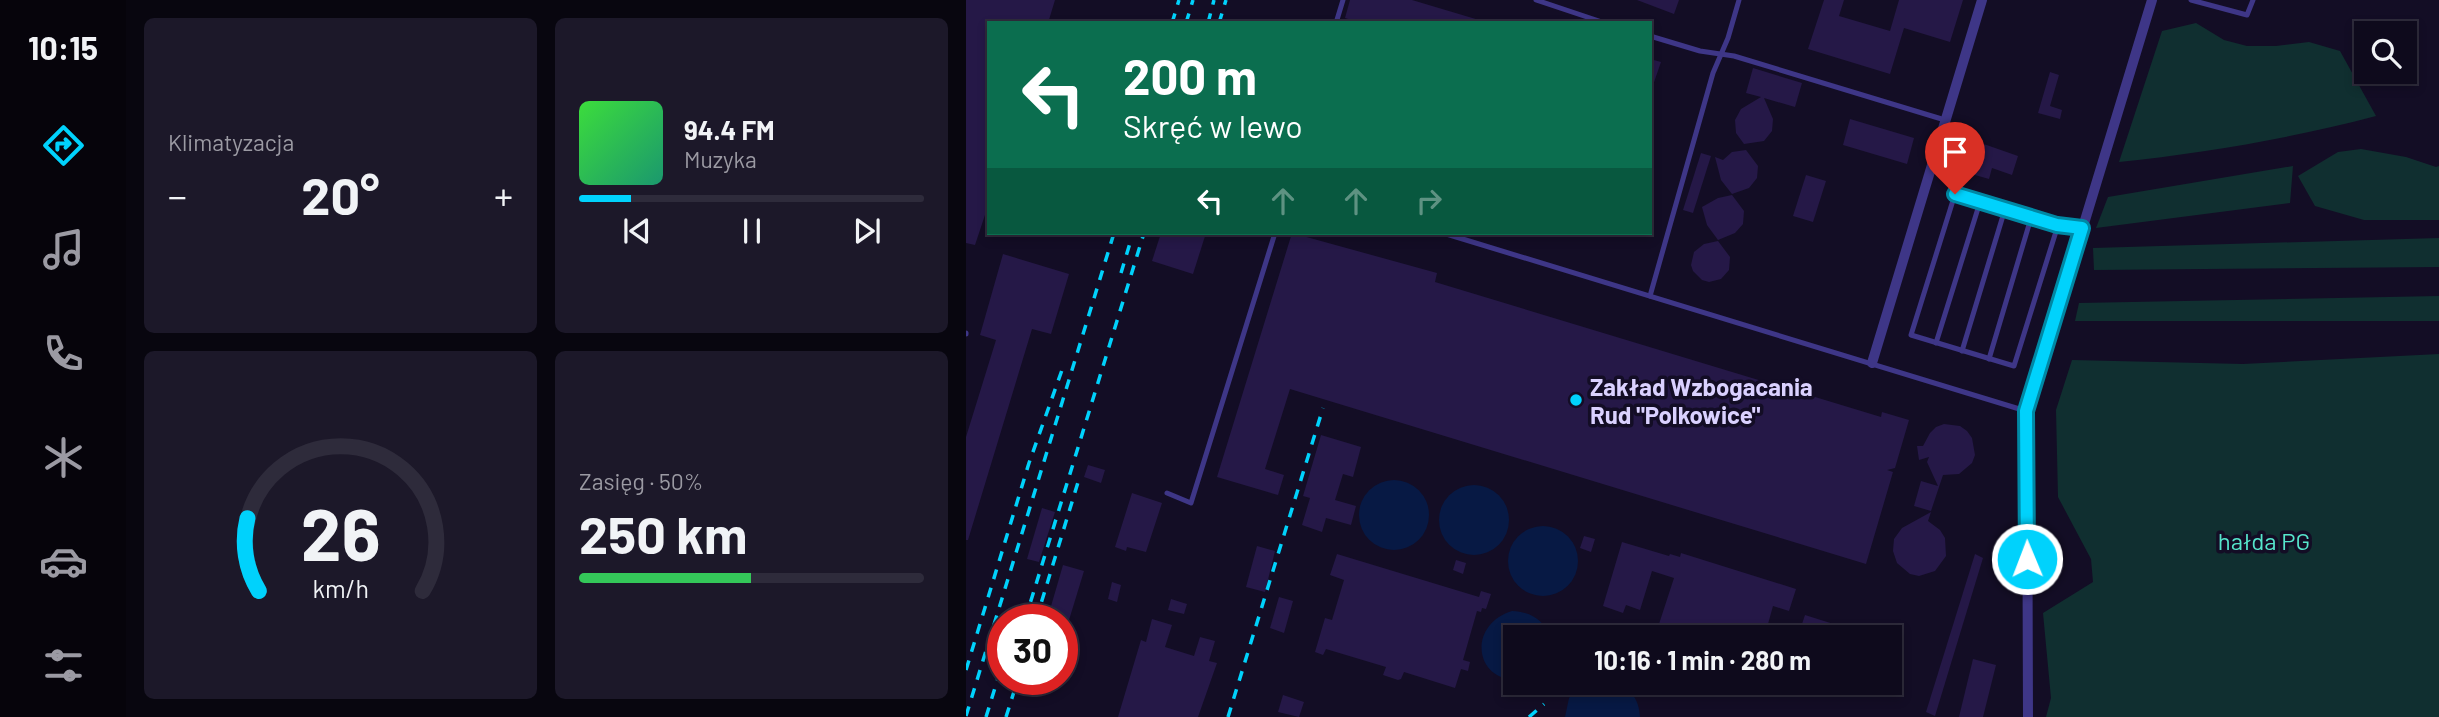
<!DOCTYPE html>
<html lang="pl">
<meta charset="utf-8">
<style>
:root{--surface:#0e0a1c;--page:#1c1829;--text:#f1f3f6;--muted:#9b9aa3;--line:#2e2b3b;--accent:#00d2fc}
body{margin:0;font-family:Barlow,sans-serif;background:var(--page);color:var(--text);height:100vh;display:flex;flex-direction:column;font-size:26px;white-space:nowrap}
*{box-sizing:border-box;margin:0}
p{font-size:23px;color:var(--muted)}
.icon{flex:none;width:38px;height:38px;fill:none;stroke:currentColor;stroke-width:2;stroke-linecap:round;stroke-linejoin:round}
.map{position:relative;flex:1;overflow:hidden}
.panel{display:flex;flex-direction:column;gap:18px;padding:18px;background:#08060f;width:840px}
.panel>*{flex:none}
.top-card{position:absolute;left:21px;top:21px;width:665px;height:214px;border-radius:0px;box-shadow:0 4px 10px #0003,0 0 0 2px var(--line);background:#0b6e4f;color:#fff;overflow:hidden}
.tools{position:absolute;left:1388px;top:21px;display:grid;gap:14px}
.tools a{display:grid;place-items:center;width:63px;height:63px;border-radius:0px;background:var(--surface);box-shadow:0 4px 10px #0003,0 0 0 2px var(--line);font-size:35px}
.speed{position:absolute;left:21px;top:604px;display:flex;gap:14px;font-size:35px;font-weight:700;text-align:center}
.speed>*{display:grid;place-content:center;width:91px;height:91px;border-radius:50%;background:var(--surface);box-shadow:0 4px 10px #0003,0 0 0 2px var(--line);line-height:1}
.speed .limit{border:10px solid #d22;background:#fff;color:#111}
.pin{position:absolute;display:grid;place-items:center;width:60px;height:60px;color:#fff;margin:-72px -30px;border-radius:50% 50% 50% 0;rotate:-45deg;box-shadow:0 0 7px #0007}
.pin .icon{rotate:45deg}
.me{position:absolute;width:77px;margin:-38px;rotate:359deg;stroke-linejoin:round;filter:drop-shadow(0 0 5px #0008)}
.turn{display:flex;align-items:center;gap:24px;height:147px;padding:0 21px;font-size:32px}
.turn .icon{width:91px;height:91px;stroke-width:2.5}
.turn b{display:block;font-size:49px;line-height:60px}
.lanes{display:flex;align-items:center;height:66px;padding:0 21px;background:#0003;justify-content:center;gap:35px;direction:ltr}
.lanes .off{opacity:.35}
.big{font-size:52px;font-weight:700;line-height:1.1}
.panel .tile{flex:1;display:flex;flex-direction:column;justify-content:center;gap:10px;min-width:0;padding:0 24px;border-radius:10px;background:var(--page)}
.panel .dial{align-items:center;gap:0}
.dial svg{height:182px;overflow:visible;fill:none;stroke:var(--line);stroke-width:7;stroke-linecap:round;text-anchor:middle}
.dial text{fill:var(--text);stroke:none}
.song{display:flex;align-items:center;gap:21px}
.cover{width:84px;height:84px;border-radius:10px;background:linear-gradient(135deg,hsl(120 70% 55%),hsl(160 70% 35%))}
.played{height:7px;border-radius:4px;background:linear-gradient(90deg,var(--accent) 15%,var(--line) 15%)}
.keys{display:flex;justify-content:space-around;direction:ltr}
.heat{display:flex;justify-content:space-between;align-items:center;font-size:38px;direction:ltr}
.charge{height:10px;border-radius:5px;background:linear-gradient(90deg,#34c759 50%,var(--line) 0)}
.panel .tiles{flex:1;display:grid;gap:18px;grid-template-columns:repeat(2,1fr)}
.trip{position:absolute;left:537px;top:625px;width:399px;height:70px;border-radius:0px;background:var(--surface);box-shadow:0 4px 10px #0003,0 0 0 2px var(--line);font-weight:700;line-height:70px;text-align:center}
main{display:flex;flex:1;min-height:0}
.tab-bar{display:flex;flex-direction:column;width:126px;justify-content:space-around;align-items:center;background:#06040b;color:var(--muted)}
.tab-bar .icon{width:49px;height:49px}
.tab-bar .active{color:var(--accent)}
.tab-bar b{font-size:32px;color:var(--text)}
.map>svg:first-child{display:block}
</style>
<main>
<nav class="tab-bar">
<b>10:15</b>
<svg class="icon active" aria-label="directions" viewBox="0 0 24 24"><path d="M12 3l9 9-9 9-9-9zM9 14v-3h6M13 9l2 2-2 2"/></svg>
<svg class="icon" aria-label="music" viewBox="0 0 24 24"><path d="M9 18V5l10-2v13"/><circle cx="6" cy="18" r="3"/><circle cx="16" cy="16" r="3"/></svg>
<svg class="icon" aria-label="phone" viewBox="0 0 24 24"><path d="M5 4h4l2 5-3 2q2 4 5 5l2-3 5 2v4C11 20 4 13 5 4z"/></svg>
<svg class="icon" aria-label="climate" viewBox="0 0 24 24"><path d="M12 3v18M4 7l16 10M4 17L20 7"/></svg>
<svg class="icon" aria-label="car" viewBox="0 0 24 24"><path d="M5 17H2v-5l4-1 3-4h7l3 4 3 1v5h-3M9 17h6M6 11h13"/><circle cx="7" cy="17" r="2"/><circle cx="17" cy="17" r="2"/></svg>
<svg class="icon" aria-label="filters" viewBox="0 0 24 24"><path d="M4 7h16M4 17h16"/><circle cx="9" cy="7" r="2"/><circle cx="15" cy="17" r="2"/></svg>
</nav>
<section class="panel">
<div class="tiles">
<div class="tile"><p>Klimatyzacja</p>
<div class="heat"><a>−</a><b class="big">20°</b><a>+</a></div>
</div>
<div class="tile">
<div class="song"><i class="cover"></i><div><b>94.4 FM</b><p>Muzyka</p></div></div>
<div class="played"></div>
<div class="keys"><svg class="icon" aria-label="previous" viewBox="0 0 24 24"><path d="M18 5L8 12l10 7zM5 5v14"/></svg><svg class="icon" aria-label="pause" viewBox="0 0 24 24"><path d="M8 5v14M16 5v14"/></svg><svg class="icon" aria-label="next" viewBox="0 0 24 24"><path d="M6 5l10 7-10 7zM19 5v14"/></svg></div>
</div>
<div class="tile dial"><svg viewBox="0 0 100 80">
<path d="M14 69A42 42 0 1 1 86 69"/>
<path d="M14 69A42 42 0 0 1 9 37" stroke="#00d2fc"/>
<text x="50" y="56" font-size="32" font-weight="700">26</text>
<text x="50" y="72" font-size="11">km/h</text>
</svg></div>
<div class="tile"><p>Zasięg · 50%</p><b class="big">250 km</b><div class="charge"></div></div>
</div>
</section>
<div class="map">
<svg width="1473" height="717" viewBox="0 0 1473 717">
<rect width="100%" height="100%" fill="#130d25"/>
<g fill="#102f30">
<path d="M 1230,23 L 1258,40 L 1281,46 L 1310,46 L 1343,42 L 1374,51 L 1410,116 C 1327,138 1239,153 1153,162 L 1196,31 Z"/>
<polygon points="1395,149 1440,157 1470,167 1473,166 1473,220 1398,220 1349,206 1332,176 1372,152"/>
<polygon points="1327,166 1324,203 1130,228 1142,197"/>
<polygon points="1473,238 1473,267 1128,270 1127,248"/>
<polygon points="1473,296 1473,321 1109,321 1113,303"/>
<polygon points="1473,354 1473,717 1080,717 1085,698 1077,613 1127,582 1125,559 1092,497 1090,410 1106,360 1277,364"/>
</g>
<g fill="#071944">
<circle cx="428" cy="515" r="35"/>
<circle cx="508" cy="520" r="35"/>
<circle cx="577" cy="561" r="35"/>
<path d="M 546,611 C 565,612 577,619 584,637 L 550,637 L 549,680 C 507,678 503,624 546,611 Z"/>
<path d="M 618,682 L 657,684 C 668,694 673,702 674,717 L 599,717 L 603,698 Z"/>
</g>
<g fill="#251847">
<polygon points="0,0 89,0 82,23 23,23 23,213 20,212 9,245 0,243"/>
<polygon points="384,0 446,0 513,20 513,23 395,23 379,18"/>
<polygon points="671,0 713,0 708,14"/>
<polygon points="858,0 878,0 873,16 924,31 933,0 997,0 984,42 938,28 924,74 842,49"/>
<polygon points="684,59 695,62 686,88 684,88"/>
<polygon points="787,68 836,83 829,107 798,98 807,119 806,131 798,141 778,144 770,133 769,120 775,109 795,97 780,93"/>
<polygon points="1084,72 1093,75 1084,106 1096,110 1094,119 1072,113"/>
<polygon points="884,119 948,138 941,164 877,145"/>
<polygon points="1012,142 1052,156 1046,175 1026,168 1023,179 1002,173"/>
<polygon points="780,150 792,166 791,178 783,188 766,194 755,180 749,157 757,160 766,152"/>
<polygon points="735,153 745,156 727,213 717,210"/>
<polygon points="840,175 860,181 847,222 827,216"/>
<polygon points="766,195 778,211 777,224 769,233 752,240 741,225 736,207 752,198"/>
<polygon points="195,233 240,233 227,274 186,261"/>
<polygon points="326,233 471,273 469,282 915,417 916,412 943,420 929,468 921,470 927,472 900,564 324,389 299,469 318,475 312,495 251,477"/>
<polygon points="752,241 764,257 763,270 755,279 743,282 736,280 727,271 725,265 728,252 738,244"/>
<polygon points="37,254 103,274 85,334 66,329 2,540 0,540 0,437 30,340 14,335"/>
<polygon points="978,424 994,426 1001,431 1006,438 1009,455 1006,463 993,474 977,475 965,511 948,506 955,481 972,486 961,462 963,457 953,460 951,446 957,446 964,433 970,427"/>
<polygon points="355,435 395,447 387,477 377,474 369,500 390,506 385,525 360,518 356,532 336,525 344,498 337,496"/>
<polygon points="122,465 139,470 135,483 118,477"/>
<polygon points="166,493 196,503 180,552 161,547 160,551 149,547"/>
<polygon points="76,508 89,512 73,562 61,559"/>
<polygon points="965,512 962,521 974,530 979,538 980,556 969,571 953,576 944,574 931,563 927,551 928,539 936,528"/>
<polygon points="618,536 629,539 625,552 614,548"/>
<polygon points="656,542 703,556 704,554 714,557 715,553 830,589 823,611 807,606 802,624 804,625 800,637 735,637 693,624 708,578 686,571 674,610 660,605 657,613 637,606"/>
<polygon points="291,546 309,551 299,592 280,587"/>
<polygon points="371,554 513,597 515,591 525,594 520,609 516,608 515,612 511,611 497,660 504,662 502,671 495,669 489,688 438,672 435,679 432,680 417,675 420,667 360,649 357,655 349,652 359,618 366,620 378,580 364,575"/>
<polygon points="1009,554 1017,558 969,716 960,712"/>
<polygon points="490,560 500,563 497,574 487,570"/>
<polygon points="97,565 118,571 107,607 103,620 81,620"/>
<polygon points="146,582 155,585 151,602 142,599"/>
<polygon points="313,597 327,601 318,633 304,628"/>
<polygon points="205,599 221,604 218,614 202,610"/>
<polygon points="839,615 877,627 874,637 866,637 835,627"/>
<polygon points="186,619 206,625 199,647 228,656 234,637 249,641 243,661 251,663 232,717 152,717 175,640 180,642"/>
<polygon points="1007,659 1030,665 1017,717 993,717"/>
<polygon points="317,695 338,702 333,717 312,712"/>
</g>
<g fill="none" stroke-linecap="round" stroke-linejoin="round">
<g stroke="#3e3687" stroke-width="5">
<polyline points="570,0 639,23"/>
<polyline points="1225,0 1281,15 1287,0"/>
<polyline points="370,23 377,0"/>
<polyline points="684,36 734,51 768,56 979,120"/>
<polyline points="1092,225 1048,366 945,335 989,194 1092,225 1116,227"/>
<polyline points="477,233 1060,411"/>
<polyline points="684,296 747,73 762,38 773,0"/>
<polyline points="0,333 0,334"/>
<polyline points="970,343 1014,202"/>
<polyline points="996,351 1039,209"/>
<polyline points="1023,359 1065,218"/>
<polyline points="201,493 225,503 309,233"/>
</g>
<g stroke="#3e3687" stroke-width="10">
<polyline points="906,363 1016,0"/>
<polyline points="1062,717 1061,411 1186,0"/>
</g>
<g stroke="#00d2fc" stroke-width="3.5" stroke-dasharray="10 9" stroke-linecap="butt">
<polyline points="206,23 213,0"/>
<polyline points="220,23 227,0"/>
<polyline points="242,23 248,0"/>
<polyline points="253,23 260,0"/>
<polyline points="155,273 167,233"/>
<polyline points="59,620 178,233"/>
<polyline points="70,620 113,479"/>
<polyline points="0,670 63,463 96,370"/>
<polyline points="0,716 148,233"/>
<polyline points="20,717 37,662"/>
<polyline points="40,717 52,679"/>
<polyline points="262,717 357,408"/>
<polyline points="563,717 578,704"/>
</g>
</g>
<g fill="none" stroke-linecap="round" stroke-linejoin="round">
<defs>
<polyline id="route" points="989,194 1091,225 1116,228 1060,411 1061,559"/>
</defs>
<use href="#route" stroke="#0088a4" stroke-width="18"/>
<use href="#route" stroke="#00d2fc" stroke-width="12"/>
</g>
<circle fill="#00d2fc" stroke="#130d25" stroke-width="2.5" cx="610" cy="400" r="7"/>
<g text-anchor="middle" dominant-baseline="central" stroke-width="7" stroke-linejoin="round" paint-order="stroke">
<g font-size="24" font-weight="bold" fill="#dad1ff" stroke="#130d25" text-anchor="start">
<text x="624" y="386">Zakład Wzbogacania<tspan x="624" dy="28">Rud "Polkowice"</tspan></text>
</g>
<g font-size="24" fill="#56e6cc" stroke="#130d25">
<text x="1298" y="540">hałda PG</text>
</g>
</g>
</svg>
<div class="tools">
<a><svg class="icon" aria-label="search" viewBox="0 0 24 24"><circle cx="10" cy="10" r="6"/><path d="M15 15l6 6"/></svg></a>
</div>
<div class="speed"><div class="limit">30</div></div>
<div class="pin" style="left:989px;top:194px;background:#d93025"><svg class="icon" aria-label="arrive" viewBox="0 0 24 24"><path d="M6 21V4h12l-3 4 3 4H6"/></svg></div>
<svg class="me" style="left:1061px;top:559px" viewBox="-20 -20 40 40"><circle r="17" fill="#00d2fc" stroke="#fff" stroke-width="3"/><path d="M0-11L8 9 0 5-8 9z" fill="#fff"/></svg>
<div class="trip">10:16 · 1 min · 280 m</div>
<div class="top-card">
<div class="turn"><svg class="icon" aria-label="left" viewBox="0 0 24 24"><path d="M17 20v-9H6M10 6l-5 5 5 5"/></svg><div><b>200 m</b>Skręć w lewo</div></div>
<div class="lanes"><svg class="icon" aria-label="left" viewBox="0 0 24 24"><path d="M17 20v-9H6M10 6l-5 5 5 5"/></svg><svg class="icon off" aria-label="ahead" viewBox="0 0 24 24"><path d="M12 20V5M6 11l6-6 6 6"/></svg><svg class="icon off" aria-label="ahead" viewBox="0 0 24 24"><path d="M12 20V5M6 11l6-6 6 6"/></svg><svg class="icon off" aria-label="right" viewBox="0 0 24 24"><path d="M7 20v-9h11M14 6l5 5-5 5"/></svg></div>
</div>
</div>
</main>
